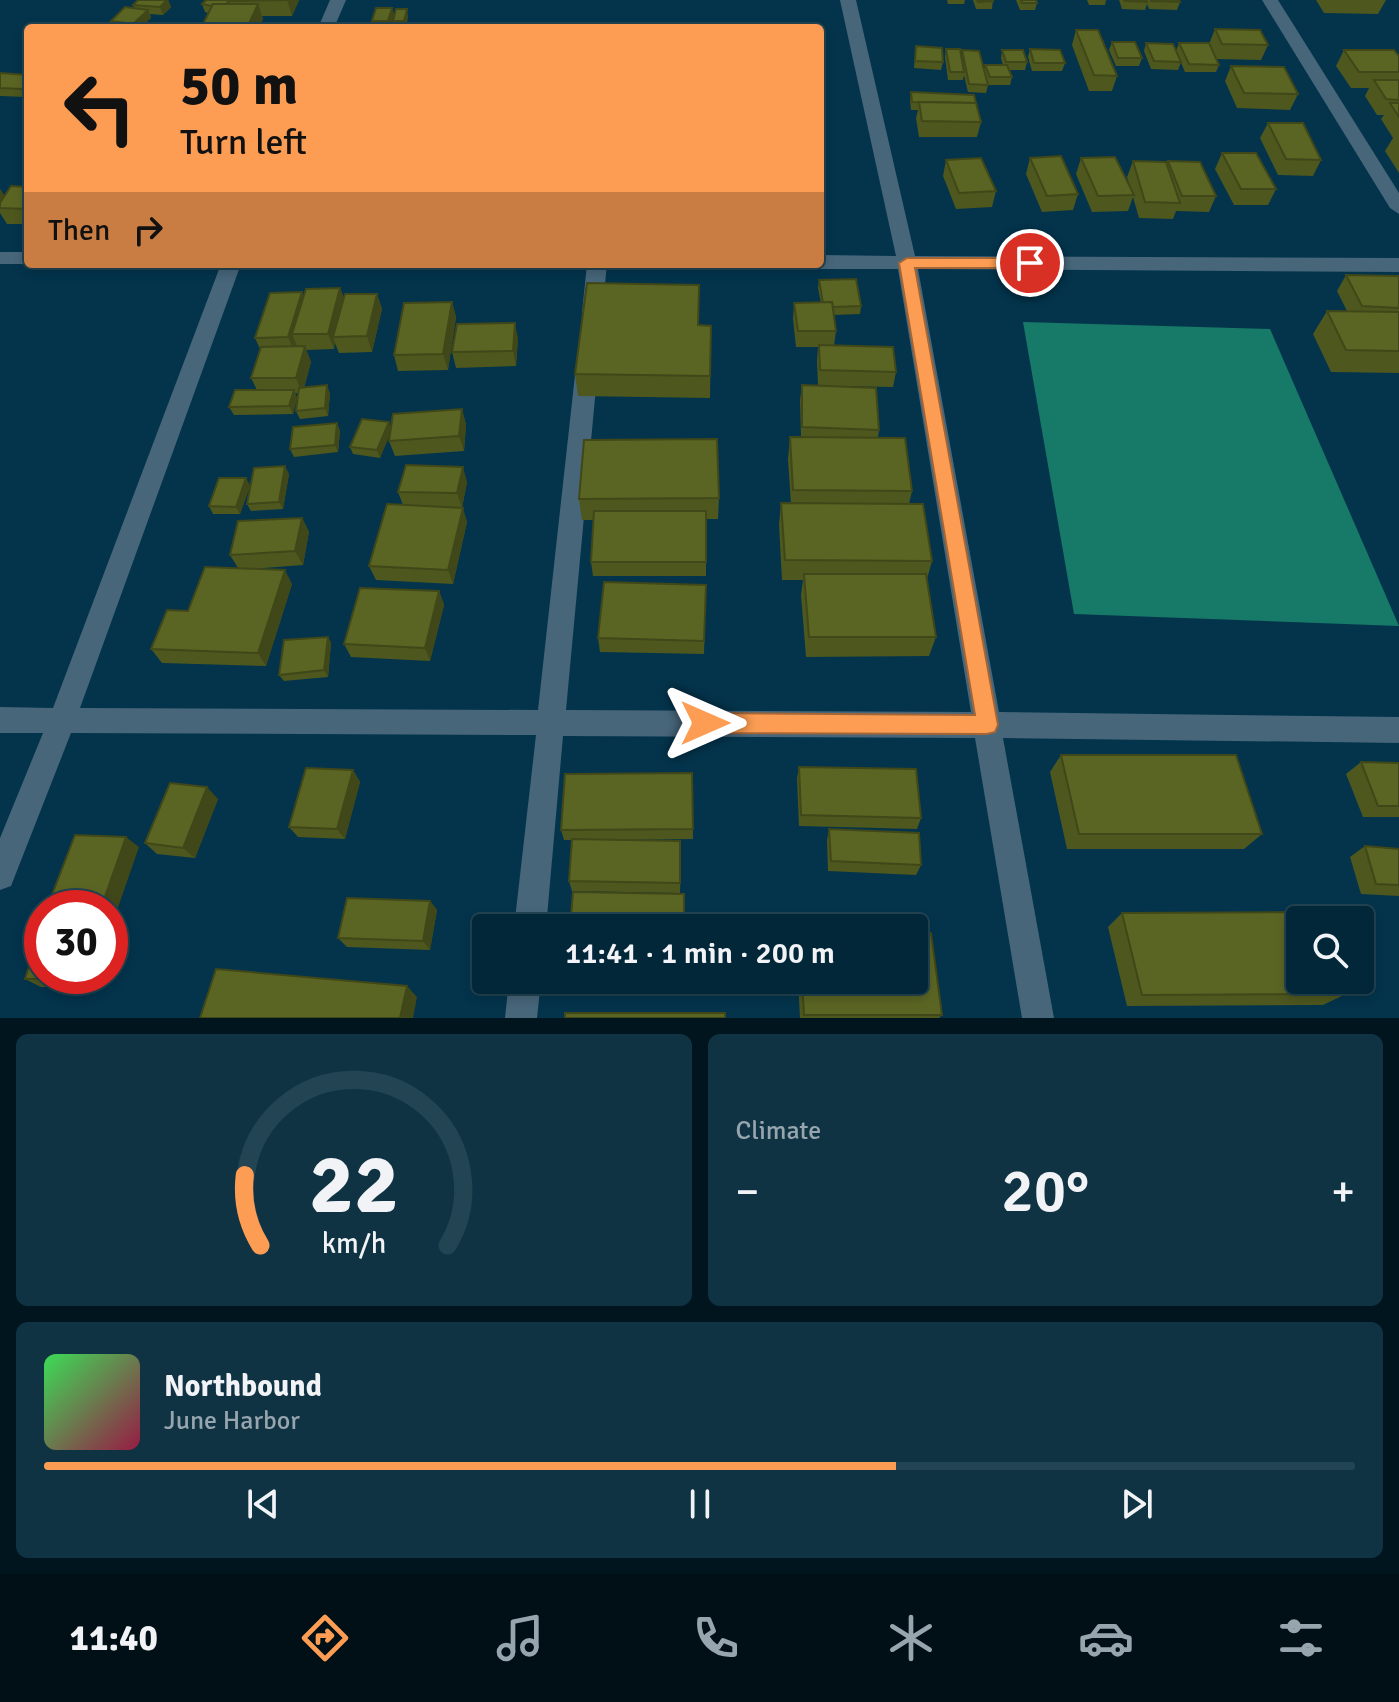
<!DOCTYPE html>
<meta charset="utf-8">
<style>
:root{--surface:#022739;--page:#103344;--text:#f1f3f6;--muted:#96a5ae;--line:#234453;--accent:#fc9d53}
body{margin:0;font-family:Signika,sans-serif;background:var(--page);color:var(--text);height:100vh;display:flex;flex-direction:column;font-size:30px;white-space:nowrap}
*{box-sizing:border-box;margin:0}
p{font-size:26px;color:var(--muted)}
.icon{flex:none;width:44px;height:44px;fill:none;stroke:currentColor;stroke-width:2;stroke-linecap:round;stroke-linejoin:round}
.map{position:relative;height:1018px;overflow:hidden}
.drawer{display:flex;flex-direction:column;gap:16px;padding:16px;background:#01151f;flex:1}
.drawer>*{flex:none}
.hud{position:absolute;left:24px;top:24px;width:800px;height:244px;border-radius:8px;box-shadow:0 4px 12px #0003,0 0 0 2px var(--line);background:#fc9d53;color:#111;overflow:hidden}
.fabs{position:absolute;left:1286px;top:906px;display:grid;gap:16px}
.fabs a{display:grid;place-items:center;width:88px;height:88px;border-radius:8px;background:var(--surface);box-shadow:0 4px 12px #0003,0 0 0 2px var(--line);font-size:40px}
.speed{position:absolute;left:24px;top:890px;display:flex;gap:16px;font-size:40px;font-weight:700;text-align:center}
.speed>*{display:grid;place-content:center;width:104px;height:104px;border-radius:50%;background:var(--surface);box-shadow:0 4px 12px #0003,0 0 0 2px var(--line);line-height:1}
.speed .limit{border:12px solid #d22;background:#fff;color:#111}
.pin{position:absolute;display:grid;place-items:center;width:68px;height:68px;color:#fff;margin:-34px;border:4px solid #fff;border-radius:50%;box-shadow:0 2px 8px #0007}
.me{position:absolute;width:88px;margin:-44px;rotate:90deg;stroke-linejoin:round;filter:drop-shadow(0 0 6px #0008)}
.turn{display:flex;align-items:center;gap:28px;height:168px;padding:0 24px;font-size:36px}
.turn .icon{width:104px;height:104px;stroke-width:2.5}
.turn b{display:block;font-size:56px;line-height:68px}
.then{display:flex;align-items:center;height:76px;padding:0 24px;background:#0003;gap:16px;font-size:30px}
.big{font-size:60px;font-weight:600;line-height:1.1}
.drawer .tile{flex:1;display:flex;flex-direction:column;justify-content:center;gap:12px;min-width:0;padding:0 28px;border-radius:12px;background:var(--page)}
.drawer .dial{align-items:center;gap:0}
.dial svg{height:208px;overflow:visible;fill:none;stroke:var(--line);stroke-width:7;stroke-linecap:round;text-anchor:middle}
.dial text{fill:var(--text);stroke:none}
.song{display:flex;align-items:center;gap:24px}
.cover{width:96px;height:96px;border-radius:12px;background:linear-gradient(135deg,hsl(130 70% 55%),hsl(340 70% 35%))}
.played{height:8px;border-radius:4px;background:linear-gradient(90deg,var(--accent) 65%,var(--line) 65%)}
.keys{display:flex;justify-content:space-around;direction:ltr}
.heat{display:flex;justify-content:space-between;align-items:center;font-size:44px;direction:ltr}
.drawer .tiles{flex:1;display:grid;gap:16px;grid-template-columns:1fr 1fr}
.tile:last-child{grid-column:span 2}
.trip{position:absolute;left:472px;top:914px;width:456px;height:80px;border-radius:8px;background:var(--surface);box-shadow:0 4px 12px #0003,0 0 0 2px var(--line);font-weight:600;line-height:80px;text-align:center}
.tabs{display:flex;height:128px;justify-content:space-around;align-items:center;background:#011017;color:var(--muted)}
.tabs .icon{width:56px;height:56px}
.tabs .active{color:var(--accent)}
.tabs b{font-size:36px;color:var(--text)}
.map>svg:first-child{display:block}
</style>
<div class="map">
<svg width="1399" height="1018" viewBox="0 0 1399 1018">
<rect width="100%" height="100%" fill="#03344c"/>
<polygon fill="#177967" points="1023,322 1270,329 1399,626 1074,614"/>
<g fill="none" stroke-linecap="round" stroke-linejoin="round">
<g fill="#47667a" fill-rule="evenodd">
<polygon points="330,0 346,0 334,28 318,28"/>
<polygon points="840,0 856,0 915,256 1399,258 1399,272 918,269 999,712 1399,717 1399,743 1003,738 1054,1018 1022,1018 975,738 563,736 546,928 514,928 536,735 71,733 11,886 0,890 0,838 43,733 0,733 0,707 53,708 221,264 241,264 80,708 538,710 576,366 579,361 595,361 598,366 566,710 971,712 898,269 820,269 811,264 820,264 820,255 896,256"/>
<polygon points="1262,0 1278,0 1399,193 1399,214 1390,208"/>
<polygon points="0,252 28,252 30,264 0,264"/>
<polygon points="587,264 607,264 602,313 599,318 585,318 582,313"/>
<polygon points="509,980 541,980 537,1018 505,1018"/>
</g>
</g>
<g fill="#4e571e">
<polygon points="138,0 168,0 171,7 163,15 150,14 151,18 140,28 144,28 114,28 111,21 134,8 133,5"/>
<polygon points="206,0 299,0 292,16 262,16 263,19 259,28 202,28 202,26 208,13 205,12 202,4"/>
<polygon points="947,0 965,0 964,4 948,4"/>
<polygon points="973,0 993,0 992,9 976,9"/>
<polygon points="1016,0 1036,0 1037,3 1035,10 1020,10"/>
<polygon points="1087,0 1106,0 1105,5 1089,5"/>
<polygon points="1119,0 1179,0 1180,2 1177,10 1149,9 1147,4 1145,10 1122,9"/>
<polygon points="1316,0 1386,0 1378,14 1324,13"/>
<polygon points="392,8 394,15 390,28 374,28 372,21"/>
<polygon points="408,16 406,28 394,28 393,21"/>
<polygon points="1215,29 1268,45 1261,60 1217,59 1219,65 1216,72 1185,72 1176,51 1179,43 1209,44"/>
<polygon points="1076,30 1117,76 1112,91 1089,91 1072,45"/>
<polygon points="1112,42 1142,58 1139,66 1116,66 1109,50"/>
<polygon points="1146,43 1181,62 1178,70 1151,69 1144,51"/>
<polygon points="916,46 943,62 941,70 914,68"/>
<polygon points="946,49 961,54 962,50 984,70 985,65 1003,65 1001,58 1002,50 1027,62 1025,70 1009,70 1012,77 1010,85 988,85 986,93 968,92 964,75 963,80 948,80 945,57"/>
<polygon points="1030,49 1065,63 1062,71 1032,71 1028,57"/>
<polygon points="1344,50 1399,56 1399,173 1385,151 1393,138 1381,119 1384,115 1377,115 1365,96 1369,88 1351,88 1336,66"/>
<polygon points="1231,66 1298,94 1290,110 1237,108 1225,81"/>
<polygon points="0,73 28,75 26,97 0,96"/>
<polygon points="911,92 976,103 981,122 977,137 919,137 916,118 918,110 911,110 910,100"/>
<polygon points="1268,123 1321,160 1313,176 1278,175 1260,138"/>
<polygon points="1222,153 1276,189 1268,205 1234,205 1215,169"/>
<polygon points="1030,158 1078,194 1073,210 1042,212 1026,174"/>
<polygon points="1081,158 1130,186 1127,177 1133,161 1166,164 1168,161 1216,196 1209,212 1176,211 1173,219 1139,218 1133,197 1128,211 1092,212 1076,174"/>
<polygon points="946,160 996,191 992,207 956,209 943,176"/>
<polygon points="28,187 28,224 7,224 0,213 0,189 5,197"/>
<polygon points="1346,275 1399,276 1399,373 1331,372 1313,334 1327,311 1347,311 1337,291"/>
<polygon points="819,280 861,306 860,314 834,315 836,331 834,346 896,372 893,387 833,386 879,430 878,437 912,491 909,504 932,561 927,579 936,637 929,656 806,657 801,595 803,580 782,580 779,525 781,503 791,504 788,459 790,437 801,437 800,400 802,385 818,385 817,361 818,347 796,347 793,319 794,303 821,303 818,288"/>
<polygon points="340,288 344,298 377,294 382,309 372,352 339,353 335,343 334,349 306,350 311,362 304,388 330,393 328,416 300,419 296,411 298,393 295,393 297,398 293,414 234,415 229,407 257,390 251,378 260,349 255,338 304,297"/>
<polygon points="452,302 456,317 448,370 398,371 394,355"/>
<polygon points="698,325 711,326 710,398 578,396 575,374"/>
<polygon points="518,338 516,366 456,368 452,352"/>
<polygon points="462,409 466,425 464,451 395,456 389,441 390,432 380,458 353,454 350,447 391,428"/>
<polygon points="337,423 340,431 338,452 294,457 290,449"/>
<polygon points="289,474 283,509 251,511 247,504 250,486 240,514 213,514 209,506 250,485"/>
<polygon points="467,482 462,508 467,522 453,584 376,580 369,566 403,505 398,492"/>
<polygon points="719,498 718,519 706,519 706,576 593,576 591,562 594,520 582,520 579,499"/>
<polygon points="302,518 309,532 303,565 250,569 292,584 266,666 162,663 151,649 188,611 238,568 230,555"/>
<polygon points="706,585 704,654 600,652 598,638"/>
<polygon points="439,591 444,605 430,661 351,657 344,644"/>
<polygon points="328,637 331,643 328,677 284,681 279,675"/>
<polygon points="1061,755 1262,834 1244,849 1067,849 1050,772"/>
<polygon points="1361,762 1399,763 1399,817 1363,817 1346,774"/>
<polygon points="799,767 921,818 917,829 799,826 797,778"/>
<polygon points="353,770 360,782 345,839 298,837 289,827"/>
<polygon points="692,773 693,839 618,840 681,851 680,893 572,891 569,881 572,840 564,840 561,830"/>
<polygon points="218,799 195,858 157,854 145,843"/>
<polygon points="829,829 921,865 916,875 828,871 827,840"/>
<polygon points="1365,846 1399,849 1399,896 1361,894 1350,857"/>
<polygon points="430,901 437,910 430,950 347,947 338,938"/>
<polygon points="1122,913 1346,994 1323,1005 1127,1006 1108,927"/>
<polygon points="96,976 94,986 41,987 25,979"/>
<polygon points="798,980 914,980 942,1015 939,1018 800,1018"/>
</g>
<g fill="#404718">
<polygon points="167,0 168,0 171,7 163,15 160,7"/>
<polygon points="287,0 299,0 292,16"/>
<polygon points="258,4 263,19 259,28 248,28 248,26"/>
<polygon points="392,8 394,15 390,28 388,21"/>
<polygon points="407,9 408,16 405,28 404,21"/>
<polygon points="148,10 151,18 140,28 135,28 133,24"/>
<polygon points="28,82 28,95 26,97 22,89"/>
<polygon points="0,189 6,198 0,208"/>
<polygon points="340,288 346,304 333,337 335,343 334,349 328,334"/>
<polygon points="302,292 308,308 292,334 297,346 295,353 288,337"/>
<polygon points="377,294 382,309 372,352 367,336"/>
<polygon points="452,302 456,317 448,370 443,354"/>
<polygon points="515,323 518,338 516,366 513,351"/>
<polygon points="305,346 311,362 302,393 296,378"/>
<polygon points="327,385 330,393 328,416 325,408"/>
<polygon points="294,390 297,398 293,414 289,406"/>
<polygon points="462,409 466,425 464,451 459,436"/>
<polygon points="389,422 392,430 380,458 377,450"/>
<polygon points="337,423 340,431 338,452 335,445"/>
<polygon points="285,466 289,474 283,509 279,502"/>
<polygon points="463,467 467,482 462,508 457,493"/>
<polygon points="246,478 250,485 240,514 236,507"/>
<polygon points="463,508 467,522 453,584 448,570"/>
<polygon points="302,518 309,532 303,565 295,551"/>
<polygon points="285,570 292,584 266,666 258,653"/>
<polygon points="439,591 444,605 430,661 425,648"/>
<polygon points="328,637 331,643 328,677 324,670"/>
<polygon points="353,770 360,782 345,839 337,829"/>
<polygon points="207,787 218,799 195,858 183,848"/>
<polygon points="126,837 139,847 114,919 110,917 110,908 101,908"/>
<polygon points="430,901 437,910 430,950 423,941"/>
<polygon points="79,976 96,976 94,986 79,978"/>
<polygon points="407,986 417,997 413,1018 400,1018"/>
</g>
<g fill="#5b6523" stroke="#404718" stroke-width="2">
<polygon points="138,0 167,0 160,7 133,5"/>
<polygon points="206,0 230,0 226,4 213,4 212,6 202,4"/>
<polygon points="233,0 287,0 232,1"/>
<polygon points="977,0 993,0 993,1 978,2"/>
<polygon points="1021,0 1036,0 1037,3 1022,3"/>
<polygon points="1124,0 1147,0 1147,2 1125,1"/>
<polygon points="1151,0 1179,0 1180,2 1151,1"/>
<polygon points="213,4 258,4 248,26 202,26"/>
<polygon points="125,7 148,10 133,24 111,21"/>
<polygon points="376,8 392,8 388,21 372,21"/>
<polygon points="396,9 407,9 404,21 393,21"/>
<polygon points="1215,29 1260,30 1268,45 1222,44"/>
<polygon points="1076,30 1098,30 1117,76 1094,75"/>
<polygon points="1112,42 1135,42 1142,58 1118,58"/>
<polygon points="1146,43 1173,44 1181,62 1154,61"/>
<polygon points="1179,43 1209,43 1219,65 1189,64"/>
<polygon points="916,46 942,48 943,62 915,61"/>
<polygon points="946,49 960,49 964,72 950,72"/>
<polygon points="1030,49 1060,50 1065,63 1034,63"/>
<polygon points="962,50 979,51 988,85 969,84"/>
<polygon points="1002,50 1023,50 1027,62 1006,62"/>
<polygon points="1344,50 1394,50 1399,56 1399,72 1359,72"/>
<polygon points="985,65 1007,65 1012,77 990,77"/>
<polygon points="1231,66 1284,67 1298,94 1244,93"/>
<polygon points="0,73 28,75 28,82 22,89 0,88"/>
<polygon points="1374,80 1399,80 1399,100 1386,99"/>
<polygon points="911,92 974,95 976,103 912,102"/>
<polygon points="919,102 976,103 981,122 922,121"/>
<polygon points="1390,103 1399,103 1399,117"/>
<polygon points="1268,123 1303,123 1321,160 1286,159"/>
<polygon points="1222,153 1256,153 1276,189 1241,189"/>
<polygon points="1061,156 1078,194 1047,196 1030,158"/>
<polygon points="1115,157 1134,195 1098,196 1081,158"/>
<polygon points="981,158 996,191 959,193 946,160"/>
<polygon points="1133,161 1166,162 1180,203 1145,202"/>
<polygon points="1168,161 1200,162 1216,196 1182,196"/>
<polygon points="11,186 28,187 28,209 0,208 0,203"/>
<polygon points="1346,275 1399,276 1399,308 1362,306"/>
<polygon points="856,279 861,306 833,307 832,302 823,303 819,280"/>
<polygon points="587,283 699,285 698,325 711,326 710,376 575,374"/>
<polygon points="340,288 328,334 292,334 306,289"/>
<polygon points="302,292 288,337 255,338 270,293"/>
<polygon points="345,294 377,294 367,336 333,337"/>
<polygon points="452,302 443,354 394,355 404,303"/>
<polygon points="832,302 836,331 798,331 794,303"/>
<polygon points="1327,311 1399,312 1399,351 1346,350"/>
<polygon points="515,323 513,351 452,352 457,324"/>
<polygon points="819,345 893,347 896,372 820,370"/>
<polygon points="305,346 296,378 251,378 261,347"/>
<polygon points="327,385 325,408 296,411 299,388"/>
<polygon points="802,385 876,388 879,430 802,427"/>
<polygon points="235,390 294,390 289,406 229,407"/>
<polygon points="462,409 459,436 389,441 393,414"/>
<polygon points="362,419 389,422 377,450 350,447"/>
<polygon points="337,423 335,445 290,449 293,427"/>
<polygon points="790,437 905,438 912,491 793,490"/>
<polygon points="717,439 719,498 579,499 584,440"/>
<polygon points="406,465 463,467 457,493 398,492"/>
<polygon points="285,466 279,502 247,504 254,468"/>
<polygon points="219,478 246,478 236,507 209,506"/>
<polygon points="781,503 923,504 932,561 785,560"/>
<polygon points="387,504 463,508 448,570 369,566"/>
<polygon points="594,511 706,511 706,562 591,562"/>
<polygon points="302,518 295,551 230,555 238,521"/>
<polygon points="205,567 285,570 258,653 151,649 167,610 188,611"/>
<polygon points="804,574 926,574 936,637 809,637"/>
<polygon points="604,582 706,585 704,641 598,638"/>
<polygon points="360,588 439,591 425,648 344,644"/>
<polygon points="328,637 324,670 279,675 284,640"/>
<polygon points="1061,755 1236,755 1262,834 1079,834"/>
<polygon points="1361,762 1399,763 1399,806 1378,806"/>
<polygon points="799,767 916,769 921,818 801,815"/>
<polygon points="306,768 353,770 337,829 289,827"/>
<polygon points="692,773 693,829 561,830 565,774"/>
<polygon points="170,783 207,787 183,848 145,843"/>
<polygon points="829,829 919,833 921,865 831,861"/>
<polygon points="75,835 126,837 101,908 47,908"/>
<polygon points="572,839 680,841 680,883 569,881"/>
<polygon points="1365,846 1399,849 1399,885 1376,884"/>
<polygon points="573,892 684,894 684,928 570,928"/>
<polygon points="347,898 430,901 423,941 338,938"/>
<polygon points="1317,912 1320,920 1300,920 1300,980 1341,980 1346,994 1142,995 1122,913"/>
<polygon points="42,926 42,976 79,976 79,978 25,979"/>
<polygon points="914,933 931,933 942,1015 804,1015 802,980 914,980"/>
<polygon points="216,969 407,986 400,1018 200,1018"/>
<rect x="565" y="1013" width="160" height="5"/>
</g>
<polygon fill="#fc9d53" stroke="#a46636" stroke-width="2" points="907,258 1030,258 1037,263 1030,268 915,268 998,725 995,732 987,734 705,733 698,730 695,723 698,716 705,713 975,715 899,263"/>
</svg>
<div class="fabs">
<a><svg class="icon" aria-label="search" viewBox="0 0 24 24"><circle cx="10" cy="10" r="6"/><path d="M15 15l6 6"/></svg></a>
</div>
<div class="speed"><div class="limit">30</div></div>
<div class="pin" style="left:1030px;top:263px;background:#d93025"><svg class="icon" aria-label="arrive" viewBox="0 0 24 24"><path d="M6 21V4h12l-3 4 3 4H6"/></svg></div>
<svg class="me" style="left:705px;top:723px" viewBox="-20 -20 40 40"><path d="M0-17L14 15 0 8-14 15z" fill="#fc9d53" stroke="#fff" stroke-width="4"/></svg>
<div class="trip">11:41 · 1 min · 200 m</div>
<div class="hud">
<div class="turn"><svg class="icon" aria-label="left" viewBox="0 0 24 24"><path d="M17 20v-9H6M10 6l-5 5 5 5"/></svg><div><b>50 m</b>Turn left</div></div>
<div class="then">Then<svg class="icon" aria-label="right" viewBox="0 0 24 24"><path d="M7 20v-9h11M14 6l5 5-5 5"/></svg></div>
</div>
</div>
<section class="drawer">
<div class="tiles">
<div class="tile dial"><svg viewBox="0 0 100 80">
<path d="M14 69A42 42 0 1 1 86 69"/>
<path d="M14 69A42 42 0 0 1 8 42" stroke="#fc9d53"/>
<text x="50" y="56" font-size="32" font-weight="700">22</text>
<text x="50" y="72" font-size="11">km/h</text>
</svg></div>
<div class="tile"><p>Climate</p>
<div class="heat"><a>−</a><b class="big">20°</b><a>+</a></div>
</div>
<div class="tile">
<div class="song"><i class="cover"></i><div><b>Northbound</b><p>June Harbor</p></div></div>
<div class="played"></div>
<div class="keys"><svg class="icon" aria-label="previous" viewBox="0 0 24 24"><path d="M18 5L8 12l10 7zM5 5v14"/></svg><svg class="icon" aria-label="pause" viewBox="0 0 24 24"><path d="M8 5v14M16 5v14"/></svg><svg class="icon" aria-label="next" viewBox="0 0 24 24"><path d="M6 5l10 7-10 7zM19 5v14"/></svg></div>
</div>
</div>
</section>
<nav class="tabs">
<b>11:40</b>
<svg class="icon active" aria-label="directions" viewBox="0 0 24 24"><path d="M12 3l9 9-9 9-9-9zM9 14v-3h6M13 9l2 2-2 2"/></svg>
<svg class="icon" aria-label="music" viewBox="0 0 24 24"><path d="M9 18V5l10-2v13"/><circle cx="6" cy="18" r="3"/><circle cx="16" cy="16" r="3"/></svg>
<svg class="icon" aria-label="phone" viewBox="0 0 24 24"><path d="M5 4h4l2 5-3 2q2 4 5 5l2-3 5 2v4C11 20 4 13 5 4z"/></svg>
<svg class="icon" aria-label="climate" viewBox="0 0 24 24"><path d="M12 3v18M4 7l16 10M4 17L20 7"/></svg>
<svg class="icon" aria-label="car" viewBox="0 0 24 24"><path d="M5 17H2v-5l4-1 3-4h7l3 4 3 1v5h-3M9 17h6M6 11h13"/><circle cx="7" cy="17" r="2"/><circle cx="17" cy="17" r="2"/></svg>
<svg class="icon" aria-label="filters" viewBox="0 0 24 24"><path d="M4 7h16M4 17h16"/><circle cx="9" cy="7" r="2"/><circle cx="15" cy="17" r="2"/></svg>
</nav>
